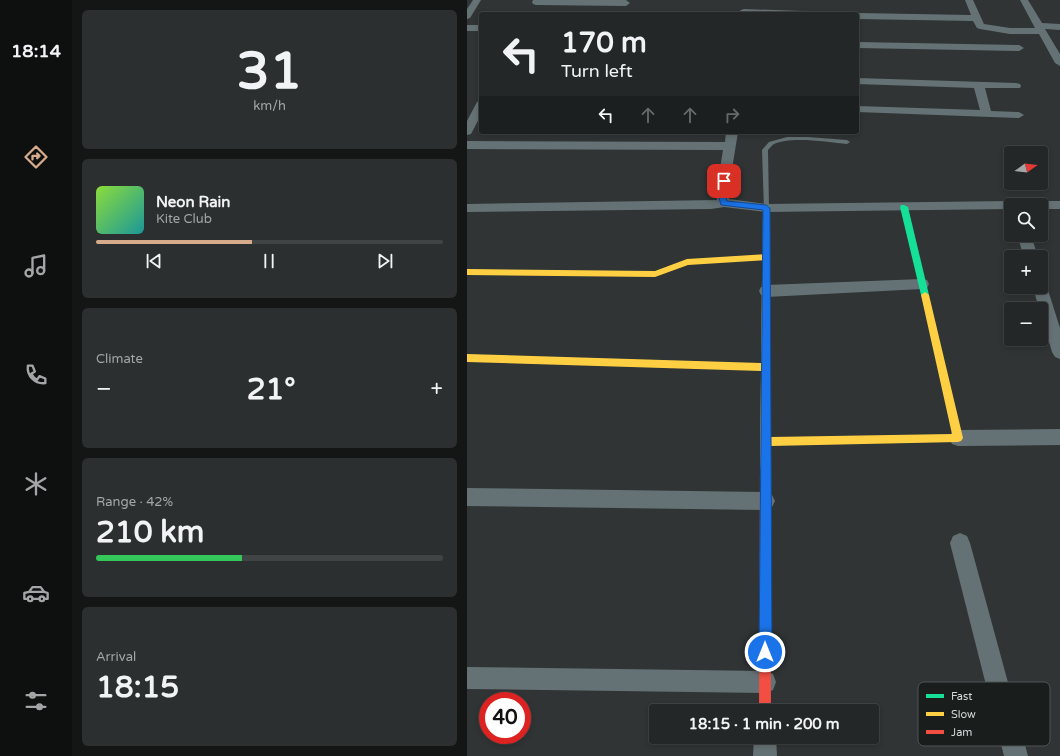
<!DOCTYPE html>
<meta charset="utf-8">
<style>
:root{--surface:#242727;--page:#2c2f2f;--text:#f1f3f6;--muted:#a3a5a7;--line:#414444;--accent:#d6ab8b}
body{margin:0;font-family:"Varela Round",sans-serif;background:var(--page);color:var(--text);height:100vh;display:flex;flex-direction:column;font-size:15px;white-space:nowrap}
*{box-sizing:border-box;margin:0}
p{font-size:13px;color:var(--muted)}
.icon{flex:none;width:22px;height:22px;fill:none;stroke:currentColor;stroke-width:2;stroke-linecap:round;stroke-linejoin:round}
.map{position:relative;flex:1;overflow:hidden}
.drawer{display:flex;flex-direction:column;gap:10px;padding:10px;background:#141515;width:395px}
.drawer>*{flex:none}
.hud{position:absolute;left:12px;top:12px;width:380px;height:122px;border-radius:4px;box-shadow:0 2px 6px #0003,0 0 0 1px var(--line);background:#242727;color:var(--text);overflow:hidden}
.needle{width:26px;rotate:75deg}
.tools{position:absolute;left:537px;top:146px;display:grid;gap:8px}
.tools a{display:grid;place-items:center;width:44px;height:44px;border-radius:4px;background:var(--surface);box-shadow:0 2px 6px #0003,0 0 0 1px var(--line);font-size:20px}
.speed{position:absolute;left:12px;top:692px;display:flex;gap:8px;font-size:20px;font-weight:700;text-align:center}
.speed>*{display:grid;place-content:center;width:52px;height:52px;border-radius:50%;background:var(--surface);box-shadow:0 2px 6px #0003,0 0 0 1px var(--line);line-height:1}
.speed .limit{border:6px solid #d22;background:#fff;color:#111}
.pin{position:absolute;display:grid;place-items:center;width:34px;height:34px;color:#fff;margin:-17px;border-radius:8px;box-shadow:0 2px 6px #0006}
.me{position:absolute;width:44px;margin:-22px;rotate:0deg;stroke-linejoin:round;filter:drop-shadow(0 0 3px #0008)}
.turn{display:flex;align-items:center;gap:14px;height:84px;padding:0 16px;font-size:18px}
.turn .icon{width:52px;height:52px;stroke-width:2.5}
.turn b{display:block;font-size:28px;line-height:34px}
.lanes{display:flex;align-items:center;height:38px;padding:0 16px;background:#0003;justify-content:center;gap:20px;direction:ltr}
.lanes .off{opacity:.35}
.big{font-size:30px;font-weight:800;line-height:1.1}
.drawer .card{flex:1;display:flex;flex-direction:column;justify-content:center;gap:6px;min-width:0;padding:0 14px;border-radius:6px;background:var(--page)}
.drawer .dial{align-items:center;gap:0}
.dial b{font-size:52px;line-height:1}
.song{display:flex;align-items:center;gap:12px}
.cover{width:48px;height:48px;border-radius:6px;background:linear-gradient(135deg,hsl(90 70% 55%),hsl(180 70% 35%))}
.played{height:4px;border-radius:2px;background:linear-gradient(90deg,var(--accent) 45%,var(--line) 45%)}
.keys{display:flex;justify-content:space-around;direction:ltr}
.heat{display:flex;justify-content:space-between;align-items:center;font-size:22px;direction:ltr}
.charge{height:6px;border-radius:3px;background:linear-gradient(90deg,#34c759 42%,var(--line) 0)}
.trip{position:absolute;left:182px;top:704px;width:230px;height:40px;border-radius:4px;background:var(--surface);box-shadow:0 2px 6px #0003,0 0 0 1px var(--line);font-weight:800;line-height:40px;text-align:center}
main{display:flex;flex:1;min-height:0}
.tab-bar{display:flex;flex-direction:column;width:72px;justify-content:space-around;align-items:center;background:#0e1010;color:var(--muted)}
.tab-bar .icon{width:28px;height:28px}
.tab-bar .on{color:var(--accent)}
.tab-bar b{font-size:18px;color:var(--text)}
.map>svg:first-child{display:block}
</style>
<main>
<nav class="tab-bar">
<b>18:14</b>
<svg class="icon on" aria-label="directions" viewBox="0 0 24 24"><path d="M12 3l9 9-9 9-9-9zM9 14v-3h6M13 9l2 2-2 2"/></svg>
<svg class="icon" aria-label="music" viewBox="0 0 24 24"><path d="M9 18V5l10-2v13"/><circle cx="6" cy="18" r="3"/><circle cx="16" cy="16" r="3"/></svg>
<svg class="icon" aria-label="phone" viewBox="0 0 24 24"><path d="M5 4h4l2 5-3 2q2 4 5 5l2-3 5 2v4C11 20 4 13 5 4z"/></svg>
<svg class="icon" aria-label="climate" viewBox="0 0 24 24"><path d="M12 3v18M4 7l16 10M4 17L20 7"/></svg>
<svg class="icon" aria-label="car" viewBox="0 0 24 24"><path d="M5 17H2v-5l4-1 3-4h7l3 4 3 1v5h-3M9 17h6M6 11h13"/><circle cx="7" cy="17" r="2"/><circle cx="17" cy="17" r="2"/></svg>
<svg class="icon" aria-label="filters" viewBox="0 0 24 24"><path d="M4 7h16M4 17h16"/><circle cx="9" cy="7" r="2"/><circle cx="15" cy="17" r="2"/></svg>
</nav>
<section class="drawer">
<div class="card dial"><b>31</b><p>km/h</p></div>
<div class="card">
<div class="song"><i class="cover"></i><div><b>Neon Rain</b><p>Kite Club</p></div></div>
<div class="played"></div>
<div class="keys"><svg class="icon" aria-label="previous" viewBox="0 0 24 24"><path d="M18 5L8 12l10 7zM5 5v14"/></svg><svg class="icon" aria-label="pause" viewBox="0 0 24 24"><path d="M8 5v14M16 5v14"/></svg><svg class="icon" aria-label="next" viewBox="0 0 24 24"><path d="M6 5l10 7-10 7zM19 5v14"/></svg></div>
</div>
<div class="card"><p>Climate</p>
<div class="heat"><a>−</a><b class="big">21°</b><a>+</a></div>
</div>
<div class="card"><p>Range · 42%</p><b class="big">210 km</b><div class="charge"></div></div>
<div class="card"><p>Arrival</p><b class="big">18:15</b></div>
</section>
<div class="map">
<svg width="593" height="756" viewBox="0 0 593 756">
<rect width="100%" height="100%" fill="#303434"/>
<g fill="none" stroke-linecap="round" stroke-linejoin="round">
<path fill="#657275" fill-rule="evenodd" d="M 320,137 L 341,137 L 380,140 L 383,142 L 380,144 C 362,142 323,136 307,144 C 305,145 303,148 301,150 L 302,208 L 301,210 L 297,210 L 295,150 L 302,142 Z"/>
<g fill="#657275" fill-rule="evenodd">
<polygon points="6,0 14,0 3,18 0,19 0,9"/>
<polygon points="66,0 159,0 163,3 159,6 69,5 66,4 65,2"/>
<polygon points="498,0 506,0 517,24 543,28 568,28 553,0 561,0 575,23 593,24 593,30 578,29 593,54 593,66 588,63 572,34 543,34 513,29 510,28 506,21 390,19 390,14 387,14 390,13 504,15"/>
<polygon points="277,9 336,11 341,14 274,14 272,12 274,10"/>
<rect x="0" y="25" width="14" height="6"/>
<polygon points="390,42 552,45 557,48 552,51 390,48"/>
<polygon points="390,78 549,83 553,84 554,86 553,88 518,88 524,111 552,112 557,115 552,118 390,112 390,106 513,110 507,88 390,84"/>
<polygon points="14,101 14,115 4,134 0,135 0,121 10,102"/>
<polygon points="259,132 271,132 261,194 262,199 299,204 544,201 548,202 550,205 544,205 544,209 299,212 257,207 244,209 0,212 0,204 250,200 249,194 256,150 0,149 0,141 258,142"/>
<polygon points="574,201 593,201 593,209 574,209 574,205 568,205 570,202"/>
<polygon points="550,235 564,235 571,257 557,257"/>
<polygon points="455,279 460,280 462,284 460,288 455,289 299,297 294,295 292,291 294,287 299,285"/>
<polygon points="574,282 578,283 580,287 593,328 593,359 588,357 585,352 574,314 574,309 572,309 566,287 574,287"/>
<polygon points="593,429 593,445 491,446 485,444 482,438 485,432 491,430"/>
<polygon points="0,488 299,492 305,495 308,501 305,507 299,510 0,506"/>
<polygon points="493,533 500,536 503,543 561,756 537,756 483,543 486,536"/>
<polygon points="0,667 298,671 306,674 309,682 306,690 298,693 0,689"/>
<polygon points="287,737 309,737 310,756 286,756"/>
</g>
<g fill="#16e098" fill-rule="evenodd">
<polygon points="434,205 437,205 441,207 462,295 458,298 454,295 433,207"/>
<polygon points="296,206 302,206 303,208 303,280 299,283 295,280"/>
</g>
<g fill="#ffcf43" fill-rule="evenodd">
<polygon points="299,254 303,257 299,260 221,265 188,277 0,275 0,269 188,271 220,259"/>
<polygon points="299,277 303,280 303,437 485,434 454,295 458,292 462,295 496,438 494,441 491,442 303,446 303,469 302,472 298,474 294,472 293,469 294,371 0,362 0,354 294,363 295,280"/>
</g>
<polygon fill="#f24e42" fill-rule="evenodd" points="298,464 302,466 303,469 304,711 292,711 293,469 294,466"/>
</g>
<polygon fill="#1a73e8" stroke="#114b97" points="257,179 260,181 258,194 260,201 299,205 303,208 305,652 303,656 298,658 294,656 292,652 296,210 254,205 251,194 254,181"/>
<rect x="451" y="682" width="132" height="64" rx="6" fill="#191d1c" stroke="#515554" stroke-width="1"/>
<rect x="459" y="694" width="18" height="4" fill="#16e098"/>
<rect x="459" y="712" width="18" height="4" fill="#ffcf43"/>
<rect x="459" y="730" width="18" height="4" fill="#f24e42"/>
<g font-size="11" fill="#d3d8d8">
<text x="484" y="700">Fast</text>
<text x="484" y="718">Slow</text>
<text x="484" y="736">Jam</text>
</g>
</svg>
<div class="tools">
<a><svg class="needle" viewBox="-14 -14 28 28"><path d="M0-13l5 13h-10z" fill="#e53935"/><path d="M0 13l5-13h-10z" fill="#a3a5a7"/></svg></a>
<a><svg class="icon" aria-label="search" viewBox="0 0 24 24"><circle cx="10" cy="10" r="6"/><path d="M15 15l6 6"/></svg></a>
<a>+</a>
<a>−</a>
</div>
<div class="speed"><div class="limit">40</div></div>
<div class="pin" style="left:257px;top:181px;background:#d93025"><svg class="icon" aria-label="arrive" viewBox="0 0 24 24"><path d="M6 21V4h12l-3 4 3 4H6"/></svg></div>
<svg class="me" style="left:298px;top:652px" viewBox="-20 -20 40 40"><circle r="17" fill="#1a73e8" stroke="#fff" stroke-width="3"/><path d="M0-11L8 9 0 5-8 9z" fill="#fff"/></svg>
<div class="trip">18:15 · 1 min · 200 m</div>
<div class="hud">
<div class="turn"><svg class="icon" aria-label="left" viewBox="0 0 24 24"><path d="M17 20v-9H6M10 6l-5 5 5 5"/></svg><div><b>170 m</b>Turn left</div></div>
<div class="lanes"><svg class="icon" aria-label="left" viewBox="0 0 24 24"><path d="M17 20v-9H6M10 6l-5 5 5 5"/></svg><svg class="icon off" aria-label="ahead" viewBox="0 0 24 24"><path d="M12 20V5M6 11l6-6 6 6"/></svg><svg class="icon off" aria-label="ahead" viewBox="0 0 24 24"><path d="M12 20V5M6 11l6-6 6 6"/></svg><svg class="icon off" aria-label="right" viewBox="0 0 24 24"><path d="M7 20v-9h11M14 6l5 5-5 5"/></svg></div>
</div>
</div>
</main>
